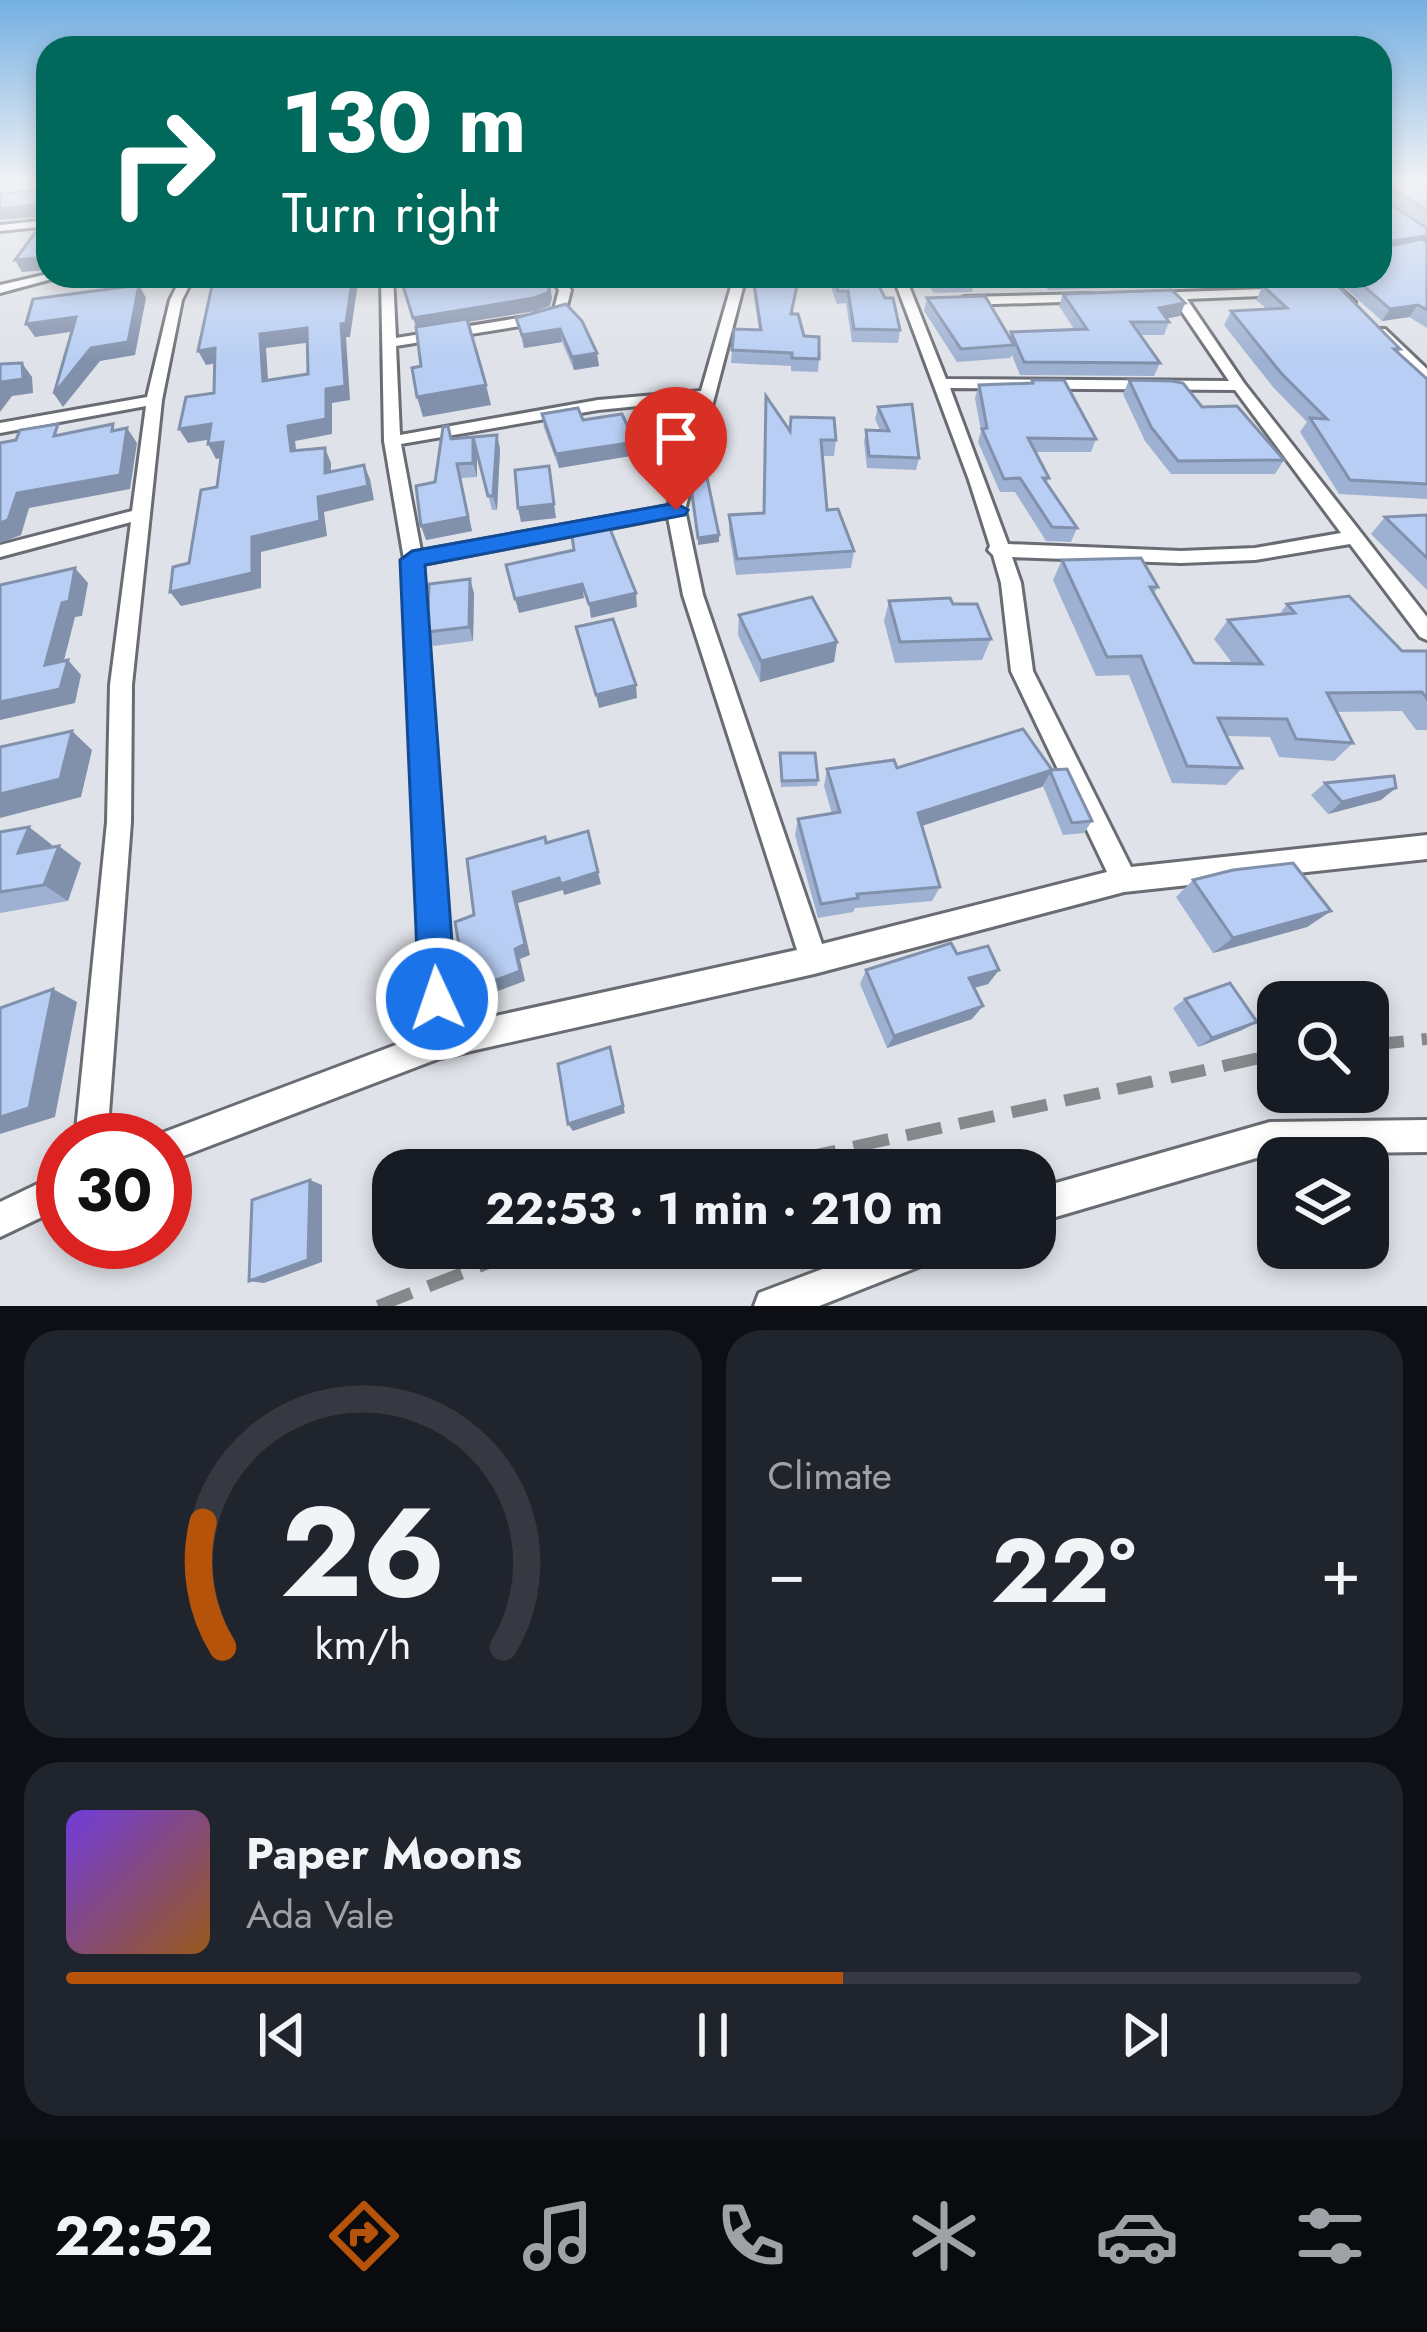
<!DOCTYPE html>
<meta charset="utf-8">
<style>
:root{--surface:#171b24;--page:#20242c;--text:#f1f3f6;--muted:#9ea1a6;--line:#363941;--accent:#b45309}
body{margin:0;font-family:Jost,sans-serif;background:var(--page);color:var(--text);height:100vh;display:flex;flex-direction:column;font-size:45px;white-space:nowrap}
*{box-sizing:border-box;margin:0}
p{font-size:39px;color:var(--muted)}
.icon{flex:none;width:66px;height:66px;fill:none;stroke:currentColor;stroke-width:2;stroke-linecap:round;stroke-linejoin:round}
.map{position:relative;height:1306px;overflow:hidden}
.sheet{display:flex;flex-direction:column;gap:24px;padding:24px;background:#0d0f14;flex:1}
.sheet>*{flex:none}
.hud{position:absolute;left:36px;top:36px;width:1356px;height:252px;border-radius:36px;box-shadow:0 6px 18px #0003;background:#00695c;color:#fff;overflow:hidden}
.fabs{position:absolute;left:1257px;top:981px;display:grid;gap:24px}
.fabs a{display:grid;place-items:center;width:132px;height:132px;border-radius:24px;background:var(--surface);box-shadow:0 6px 18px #0003;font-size:60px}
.speed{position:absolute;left:36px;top:1113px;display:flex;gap:24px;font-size:60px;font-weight:700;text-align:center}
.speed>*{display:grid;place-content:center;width:156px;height:156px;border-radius:50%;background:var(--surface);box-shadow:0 6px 18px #0003;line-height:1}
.speed .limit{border:18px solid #d22;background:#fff;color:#111}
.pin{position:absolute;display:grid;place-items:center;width:102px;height:102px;color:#fff;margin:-123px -51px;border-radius:50% 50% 50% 0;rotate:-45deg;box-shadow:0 0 12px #0007}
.pin .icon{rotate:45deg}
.me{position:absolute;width:132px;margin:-66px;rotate:357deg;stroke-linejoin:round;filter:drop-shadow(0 0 9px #0008)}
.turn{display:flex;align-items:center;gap:42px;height:252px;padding:0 48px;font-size:54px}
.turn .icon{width:156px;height:156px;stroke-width:2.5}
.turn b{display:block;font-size:84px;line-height:102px}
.big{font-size:90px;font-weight:700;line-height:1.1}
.sheet .tile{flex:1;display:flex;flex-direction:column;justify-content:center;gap:18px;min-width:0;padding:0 42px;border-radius:36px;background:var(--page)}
.sheet .dial{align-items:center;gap:0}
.dial svg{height:312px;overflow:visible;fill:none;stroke:var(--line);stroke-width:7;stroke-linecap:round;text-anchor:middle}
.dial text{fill:var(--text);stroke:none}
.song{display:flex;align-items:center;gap:36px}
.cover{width:144px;height:144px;border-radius:18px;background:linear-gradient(135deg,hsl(260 70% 55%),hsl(30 70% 35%))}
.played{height:12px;border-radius:6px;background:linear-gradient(90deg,var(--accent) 60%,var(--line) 60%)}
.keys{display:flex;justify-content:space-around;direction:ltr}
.heat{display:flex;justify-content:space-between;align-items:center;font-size:66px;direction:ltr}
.sheet .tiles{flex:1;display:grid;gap:24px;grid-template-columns:1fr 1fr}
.tile:last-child{grid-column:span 2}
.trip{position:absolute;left:372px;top:1149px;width:684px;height:120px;border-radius:36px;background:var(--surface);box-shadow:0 6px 18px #0003;font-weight:700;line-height:120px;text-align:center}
.tabs{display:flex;height:192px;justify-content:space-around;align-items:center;background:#090b0e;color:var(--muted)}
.tabs .icon{width:84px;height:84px}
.tabs .on{color:var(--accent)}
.tabs b{font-size:54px;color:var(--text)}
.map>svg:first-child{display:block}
</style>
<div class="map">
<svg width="1427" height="1306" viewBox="0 0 1427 1306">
<rect width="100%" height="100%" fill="#dfe2e8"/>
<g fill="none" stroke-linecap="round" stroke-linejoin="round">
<defs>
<g id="minor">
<polygon points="48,220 48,226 0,231 0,225"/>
<polygon points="48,274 63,276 0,293 0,285"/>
<polygon points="182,276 194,276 182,300 162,400 132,685 131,822 107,1140 75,1140 107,822 110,685 131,522 0,557 0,545 132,511 146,406 0,433 0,423 147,397 170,300"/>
<path d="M 381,276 L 393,276 L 396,338 L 537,315 L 554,309 L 559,290 L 550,276 L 562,276 L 571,290 L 565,314 L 545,322 L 396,346 L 400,435 L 598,400 L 701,391 L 734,276 L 746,276 L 685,510 L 703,595 L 822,944 L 1107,872 L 1011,671 L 1001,583 L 993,555 L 988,550 L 990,546 L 969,480 L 893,276 L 905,276 L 946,379 L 1229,381 L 1174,300 L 1150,301 L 1144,297 L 1150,293 L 1291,288 L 1291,294 L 1287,295 L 1187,299 L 1244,383 L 1427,617 L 1427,640 L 1420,637 L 1350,544 L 1255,560 L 1181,563 L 1012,557 L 1021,583 L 1033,671 L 1131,867 L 1427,835 L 1427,859 L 1124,892 L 814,974 L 440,1058 L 165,1163 L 165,1140 L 152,1140 L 154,1136 L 425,1034 L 404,559 L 384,441 ZM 950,388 L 1235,390 L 1341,533 L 1255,548 L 1181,551 L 1008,544 ZM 698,400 L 668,506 L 421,551 L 401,444 L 598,410 ZM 668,517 L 683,595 L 797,950 L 454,1025 L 423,564 Z"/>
<polygon points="1312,276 1326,276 1355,302 1344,305"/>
<polygon points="1089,294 1094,295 1094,301 964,305 958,301 964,297"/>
<polygon points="1375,329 1385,329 1427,369 1427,381 1375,335"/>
<polygon points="1427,1120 1427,1152 1270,1154 1035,1223 1035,1189 1270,1122"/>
<polygon points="63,1172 63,1207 0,1237 0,1202"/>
<polygon points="878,1248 941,1248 936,1260 819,1306 754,1306 759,1293"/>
</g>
</defs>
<use href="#minor" stroke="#696c72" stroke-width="6"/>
<use href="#minor" fill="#fff" fill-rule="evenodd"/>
<g stroke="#86888c" stroke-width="12" stroke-dasharray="36 18" stroke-linecap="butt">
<polyline points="1368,1045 1427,1039"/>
<polyline points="748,1170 1278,1054"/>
<polyline points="378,1306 527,1248"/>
</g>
</g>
<g fill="#9eb1d2">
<polygon points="1380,180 1427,180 1427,226 1382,198 1427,228 1427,328 1409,317 1382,321 1332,276 1380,276"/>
<polygon points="676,276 718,276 715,287 677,284"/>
<polygon points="751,276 800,276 792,314 819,359 818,372 791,371 791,366 731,363 732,350 759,330"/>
<polygon points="827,276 874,276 900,330 898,343 852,342 846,303 837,304"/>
<polygon points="928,276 973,276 975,279 972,292 934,293 927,283"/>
<polygon points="1039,276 1162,276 1160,282 1143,281 1141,287 1048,290"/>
<polygon points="1232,276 1327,276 1321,277 1318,282 1239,284"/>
<polygon points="1263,286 1400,349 1398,353 1427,379 1427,499 1339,494 1300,432 1307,422 1273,387 1224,325 1231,311 1267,309 1256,300"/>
<polygon points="1063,294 1180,316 1166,318 1169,322 1164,335 1140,335 1160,363 1154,376 1020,375 1012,355 1010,358 957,362 924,311 927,298 1010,337 1011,332 1074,329 1059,306"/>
<polygon points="566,304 599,366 574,370 562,342 524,348 516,318"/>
<polygon points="1032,380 1096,439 1091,452 1035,452 1049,478 1046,483 1077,528 1071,542 1046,541 1015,492 1000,492 978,442 981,431 975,398 979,385 1030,383"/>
<polygon points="1129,380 1202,407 1284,460 1275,474 1171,474 1145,441 1123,394"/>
<polygon points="878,407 919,458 916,470 867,468 864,442 866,430 880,430 875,419"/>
<polygon points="542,414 635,442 636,455 559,468 544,428"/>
<polygon points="790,430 836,440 834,456 822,456 827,510 854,551 851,568 736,575 729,532 729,515 764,513"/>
<polygon points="497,435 500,449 497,510 492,510 477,452 477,477 461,478 472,531 426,540 435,482 452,439"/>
<polygon points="1427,515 1427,590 1371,534 1385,517"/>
<polygon points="1062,560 1158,587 1154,593 1194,663 1232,663 1214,639 1228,620 1279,615 1287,604 1402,651 1427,651 1427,730 1416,730 1402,711 1336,712 1353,743 1334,761 1279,757 1270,737 1227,736 1242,768 1226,785 1172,783 1129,675 1096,676 1053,580"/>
<polygon points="474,593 473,641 433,646 427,632"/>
<polygon points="889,601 953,604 991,639 982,660 895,663 884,621"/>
<polygon points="739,615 837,642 834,662 760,682 738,635"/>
<polygon points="780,753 818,780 817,786 781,787"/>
<polygon points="897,768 1052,770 1092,821 1084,833 1063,835 1043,786 922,826 940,887 932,901 855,908 853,912 818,918 795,835 798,819 832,814 824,786 827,769"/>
<polygon points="1325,783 1381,800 1328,814 1311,795"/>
<polygon points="29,827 52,845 51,847 81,863 68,901 0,913 0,832"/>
<polygon points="1193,880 1331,911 1307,927 1213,953 1176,897"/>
<polygon points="957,954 999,970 988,984 974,988 972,1019 887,1048 860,984 866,970"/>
<polygon points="1185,999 1257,1022 1242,1030 1198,1047 1173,1008"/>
</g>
<g fill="#8190ab">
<polygon points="41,204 48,216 1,220 0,219 0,209"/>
<polygon points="1427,236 1427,246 1386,253 1393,241"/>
<polygon points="48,257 48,270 22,272 15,260"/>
<polygon points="353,276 359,276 350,337 346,337 350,400 332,403 332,434 295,441 298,466 291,451 288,426 326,389"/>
<polygon points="139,285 146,298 135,355 100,361 63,407 54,394"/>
<polygon points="550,286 552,298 550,306 536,311 417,330 413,318"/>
<polygon points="1185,303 1180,316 1153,321 1159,308"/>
<polygon points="1418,305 1409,317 1382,321 1390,309"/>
<polygon points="76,317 84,330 35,337 26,324"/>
<polygon points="307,328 313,342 266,348 269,395 263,381 260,334"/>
<polygon points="560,329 562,342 524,348 522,335"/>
<polygon points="215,348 222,362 206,365 198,351"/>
<polygon points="597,353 599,366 574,370 572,357"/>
<polygon points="22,363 32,377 33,393 12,396 0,412 0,384"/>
<polygon points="486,385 491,405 423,417 417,397"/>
<polygon points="211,424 219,438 188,443 179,429"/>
<polygon points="127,428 137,443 130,489 29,508 21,535 0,543 0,523 17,493"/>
<polygon points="497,435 500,449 497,510 493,496"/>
<polygon points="473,437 477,451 477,477 473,463"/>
<polygon points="223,442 231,456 216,459 208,444"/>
<polygon points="635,442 636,455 559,468 556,454"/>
<polygon points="325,448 331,463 331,488 325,473"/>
<polygon points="457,464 472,531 426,540 421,526"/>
<polygon points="364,465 370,479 374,500 324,512 327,536 261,552 261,588 181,606 170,592 252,537 318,497"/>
<polygon points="549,466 556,518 521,522 518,508"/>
<polygon points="719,535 719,542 698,545 698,538"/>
<polygon points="75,568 88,583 82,616 75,617 59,680 45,665 62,603"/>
<polygon points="470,579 474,593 473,641 469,627"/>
<polygon points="582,584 584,598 519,613 515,599"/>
<polygon points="636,593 637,607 591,618 589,604"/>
<polygon points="837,642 834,662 760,682 761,661"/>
<polygon points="68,660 81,675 75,703 0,720 0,702"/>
<polygon points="636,685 637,698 599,708 596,695"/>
<polygon points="72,731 92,750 81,797 0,818 0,794"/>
<polygon points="1052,770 1042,787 912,829 918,813"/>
<polygon points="1396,788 1381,800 1328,814 1342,802"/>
<polygon points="29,827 52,845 42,870 18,853"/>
<polygon points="59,846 81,863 68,901 44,885"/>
<polygon points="598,872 601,884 564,895 563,890 518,903 530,955 520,959 525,981 474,1000 467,991 515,949 513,892 559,878"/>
<polygon points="1331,911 1307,927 1213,953 1233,938"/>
<polygon points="999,970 988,984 959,992 969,978"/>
<polygon points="53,989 77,1002 55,1117 0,1134 0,1117"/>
<polygon points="983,1006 972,1019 887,1048 894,1036"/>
<polygon points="1257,1022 1242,1030 1198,1047 1212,1038"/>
<polygon points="610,1047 625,1113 573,1131 568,1124"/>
<polygon points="310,1180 322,1185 322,1262 264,1283 249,1281"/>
</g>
<g fill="#b8cef4" stroke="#8190ab" stroke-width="3" fill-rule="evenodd">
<polygon points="1380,180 1427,180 1427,210 1389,187 1383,188 1382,199 1427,228 1427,236 1393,241 1380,235"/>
<polygon points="48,189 48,257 15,260 47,217 41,204 0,209 0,197 1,194"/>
<polygon points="1422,239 1427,242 1427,310 1418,305 1390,309 1352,276 1380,276 1380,248"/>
<path d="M 214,276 L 353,276 L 346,323 L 341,324 L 345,386 L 326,389 L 326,419 L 288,426 L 291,451 L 325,448 L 325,473 L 364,465 L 368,486 L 318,497 L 320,521 L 252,537 L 252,573 L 170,592 L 173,567 L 189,563 L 201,490 L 217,487 L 223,442 L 208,444 L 211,424 L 179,429 L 186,397 L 214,393 L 215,348 L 198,351 ZM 307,328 L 308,374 L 263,381 L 260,334 Z"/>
<polygon points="400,276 533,276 536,283 546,281 550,286 548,293 534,298 413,318"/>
<polygon points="753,276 799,276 791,314 798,314 804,336 819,337 819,359 792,358 792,353 732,350 734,329 761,330"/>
<polygon points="833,276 874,276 885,298 893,298 900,330 854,329 848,291 838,291"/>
<polygon points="933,276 973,276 975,279 936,280"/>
<polygon points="1336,284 1400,349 1394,349 1427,379 1427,484 1350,480 1310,418 1327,419 1281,373 1231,311 1287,308 1263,286"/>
<polygon points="139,285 128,342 91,348 54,394 76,317 26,324 33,299"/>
<polygon points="1172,290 1185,303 1159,308 1169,322 1131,322 1160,363 1024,362 1011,332 1087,329 1063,294"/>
<polygon points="985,296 1014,345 961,349 927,298"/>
<polygon points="566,304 582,321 597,353 572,357 560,329 522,335 516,318"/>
<polygon points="467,319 486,385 417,397 412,368 421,366 416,327"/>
<polygon points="22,363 23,379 2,382 0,384 0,364"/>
<polygon points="1032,380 1064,380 1096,439 1028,438 1049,478 1043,478 1077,528 1052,527 1020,478 1004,479 982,429 987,428 979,385 1033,383"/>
<polygon points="1129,380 1172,381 1183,383 1202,407 1237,406 1284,460 1178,461 1151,427"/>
<polygon points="766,396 790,431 791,417 834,418 836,440 821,440 827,510 838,509 854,551 737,559 729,515 764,513"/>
<polygon points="912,404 919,458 869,456 866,430 889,431 878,407"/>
<polygon points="578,408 583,420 622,414 635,442 556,454 542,414"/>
<polygon points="58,424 54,436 113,424 112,431 127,428 120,475 17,493 8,520 0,523 0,443 16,440 20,430"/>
<polygon points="448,426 451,439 497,435 493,496 488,496 473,437 473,463 457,464 468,517 421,526 416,486 435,482 443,427"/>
<polygon points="702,454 719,535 698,538 692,494"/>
<polygon points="549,466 554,504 518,508 515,470"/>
<polygon points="1427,515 1427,558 1385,517"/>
<polygon points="608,524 636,593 589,604 582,584 515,599 506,565 574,550 571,530"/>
<polygon points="1141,558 1158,587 1150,587 1194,663 1262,664 1228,620 1295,613 1287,604 1349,596 1402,651 1427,651 1427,699 1422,692 1327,693 1353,743 1296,739 1287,719 1218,718 1242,768 1187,766 1141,656 1107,657 1062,560"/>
<polygon points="75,568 69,601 62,603 45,665 68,660 60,689 0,702 0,585"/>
<polygon points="470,579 469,627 427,632 429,584"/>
<polygon points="812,597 837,642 761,661 739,615"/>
<polygon points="950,598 953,604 977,604 991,639 900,642 889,601"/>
<polygon points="613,619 636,685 596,695 576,627"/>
<polygon points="1023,729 1052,770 918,813 940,887 857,894 858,898 821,904 798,819 840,812 827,769 894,760 897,768"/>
<polygon points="72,731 60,779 0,794 0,747"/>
<polygon points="780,753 815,753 818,780 782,781"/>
<polygon points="1067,769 1092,821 1072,823 1051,773 1052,770 1049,770"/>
<polygon points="1394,776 1396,788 1342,802 1325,783"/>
<polygon points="29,827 18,853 59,846 44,885 0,892 0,832"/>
<polygon points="588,831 598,872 561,884 559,878 513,892 525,944 515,949 520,971 467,991 455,922 474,915 467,859 545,837 546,843"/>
<polygon points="1293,863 1331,911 1233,938 1193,880 1233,870"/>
<polygon points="951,943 957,954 988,946 999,970 969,978 983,1006 894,1036 866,970"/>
<polygon points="1230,983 1257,1022 1212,1038 1185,999"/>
<polygon points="53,989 29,1108 0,1117 0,1008"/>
<polygon points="610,1047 623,1106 568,1124 558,1064"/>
<polygon points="310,1180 308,1260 249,1281 252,1200"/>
</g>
<linearGradient id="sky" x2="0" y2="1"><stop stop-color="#74afe2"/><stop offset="0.5" stop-color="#f1f2f5"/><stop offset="1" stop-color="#f1f2f5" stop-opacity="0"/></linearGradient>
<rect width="1427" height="363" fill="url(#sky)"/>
<polygon fill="#1a73e8" stroke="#114b97" stroke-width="3" points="676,503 688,510 685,515 425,565 456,999 451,1013 437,1018 424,1013 419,999 400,560 412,551"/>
</svg>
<div class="fabs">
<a><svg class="icon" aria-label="search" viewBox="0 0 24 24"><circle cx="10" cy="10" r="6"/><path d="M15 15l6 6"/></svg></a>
<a><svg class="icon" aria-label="layers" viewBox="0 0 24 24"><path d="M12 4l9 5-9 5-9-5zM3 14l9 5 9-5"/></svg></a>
</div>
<div class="speed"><div class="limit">30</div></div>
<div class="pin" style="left:676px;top:510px;background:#d93025"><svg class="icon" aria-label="arrive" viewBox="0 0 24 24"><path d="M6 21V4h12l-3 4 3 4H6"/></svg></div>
<svg class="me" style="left:437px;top:999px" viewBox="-20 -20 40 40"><circle r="17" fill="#1a73e8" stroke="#fff" stroke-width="3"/><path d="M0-11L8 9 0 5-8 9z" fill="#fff"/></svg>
<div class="trip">22:53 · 1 min · 210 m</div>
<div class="hud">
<div class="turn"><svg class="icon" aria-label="right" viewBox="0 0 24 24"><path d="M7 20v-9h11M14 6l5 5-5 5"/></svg><div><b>130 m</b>Turn right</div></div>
</div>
</div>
<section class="sheet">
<div class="tiles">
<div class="tile dial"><svg viewBox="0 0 100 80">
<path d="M14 69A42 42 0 1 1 86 69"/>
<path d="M14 69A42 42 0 0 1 9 37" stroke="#b45309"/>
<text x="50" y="56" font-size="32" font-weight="700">26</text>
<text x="50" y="72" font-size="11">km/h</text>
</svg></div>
<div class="tile"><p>Climate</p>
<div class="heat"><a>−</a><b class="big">22°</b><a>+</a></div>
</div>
<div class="tile">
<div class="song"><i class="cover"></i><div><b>Paper Moons</b><p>Ada Vale</p></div></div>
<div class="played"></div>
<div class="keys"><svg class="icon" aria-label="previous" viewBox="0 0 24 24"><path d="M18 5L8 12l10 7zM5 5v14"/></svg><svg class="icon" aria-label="pause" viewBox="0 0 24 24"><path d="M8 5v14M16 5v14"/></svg><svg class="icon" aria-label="next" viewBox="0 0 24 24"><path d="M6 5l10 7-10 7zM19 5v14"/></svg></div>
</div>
</div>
</section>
<nav class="tabs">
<b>22:52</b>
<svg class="icon on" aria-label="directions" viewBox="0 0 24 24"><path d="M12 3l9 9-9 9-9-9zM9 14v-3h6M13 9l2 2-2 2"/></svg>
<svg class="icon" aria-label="music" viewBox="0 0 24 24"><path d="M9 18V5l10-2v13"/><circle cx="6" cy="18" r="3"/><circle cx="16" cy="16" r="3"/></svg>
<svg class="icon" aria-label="phone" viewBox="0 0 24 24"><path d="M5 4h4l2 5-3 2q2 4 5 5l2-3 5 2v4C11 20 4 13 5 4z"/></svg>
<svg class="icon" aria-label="climate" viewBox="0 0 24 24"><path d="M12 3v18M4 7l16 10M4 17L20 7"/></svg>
<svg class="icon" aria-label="car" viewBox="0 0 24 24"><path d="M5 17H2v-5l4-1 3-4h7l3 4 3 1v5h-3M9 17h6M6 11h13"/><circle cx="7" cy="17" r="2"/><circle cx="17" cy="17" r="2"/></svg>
<svg class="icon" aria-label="filters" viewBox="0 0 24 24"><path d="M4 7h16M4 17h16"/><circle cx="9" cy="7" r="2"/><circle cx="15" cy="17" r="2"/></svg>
</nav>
